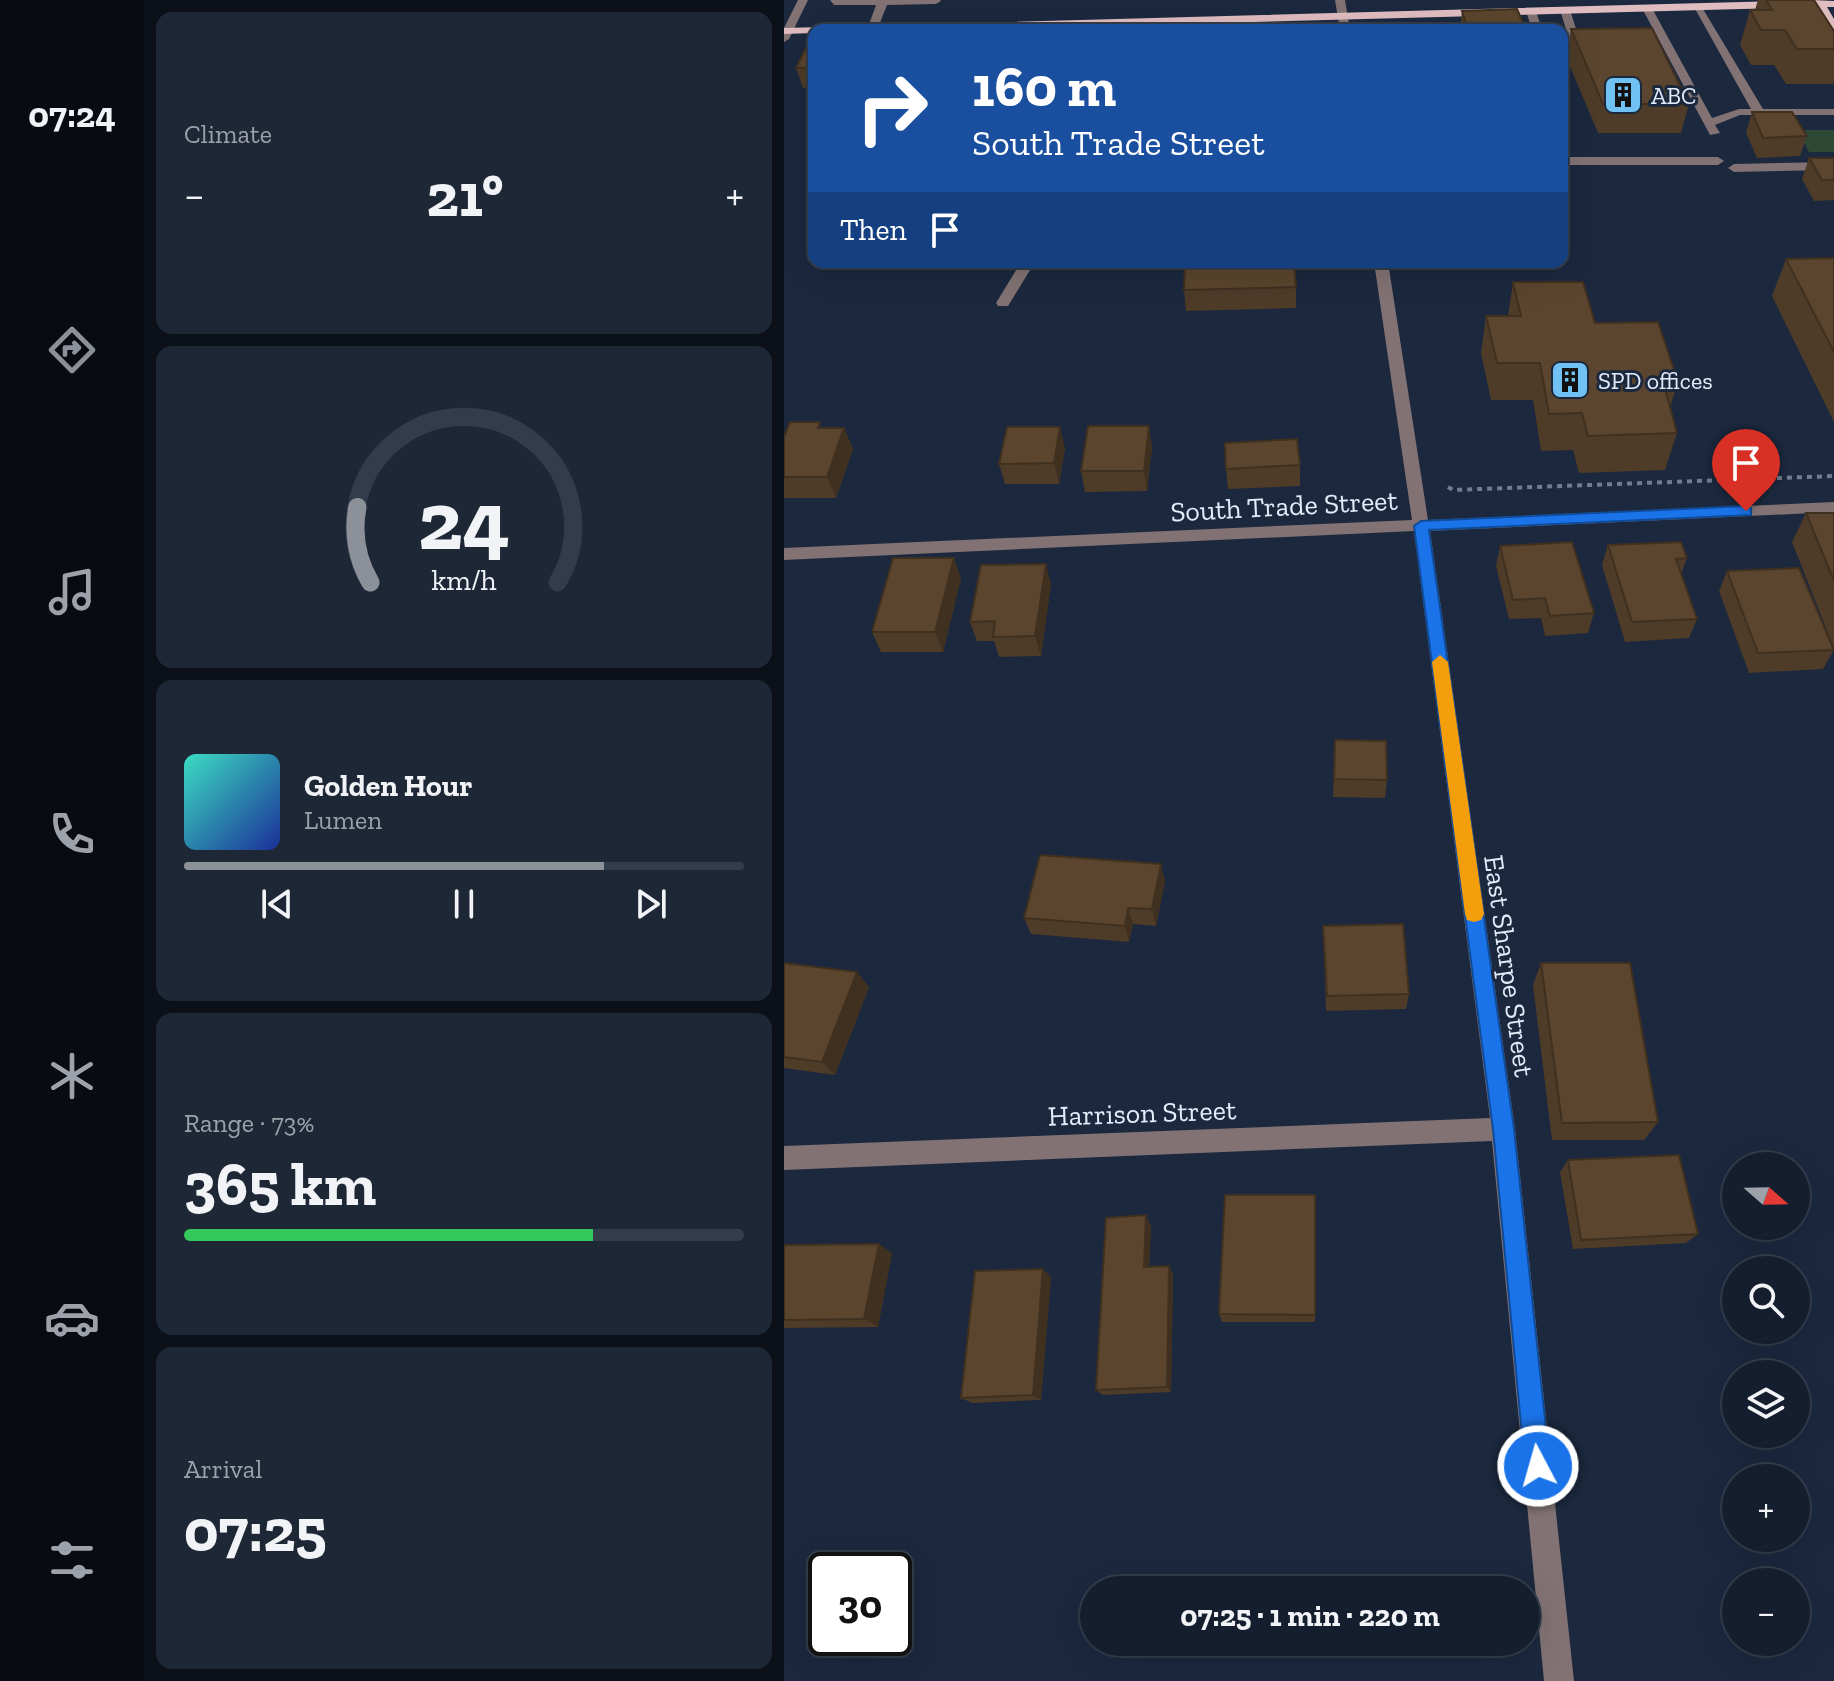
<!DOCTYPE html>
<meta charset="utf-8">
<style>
:root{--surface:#141e2e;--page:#1d2736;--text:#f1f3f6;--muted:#9da2aa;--line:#333c4a;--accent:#8c9099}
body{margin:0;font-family:"Zilla Slab",serif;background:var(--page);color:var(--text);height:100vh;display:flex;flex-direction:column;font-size:30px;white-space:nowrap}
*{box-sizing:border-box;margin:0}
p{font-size:26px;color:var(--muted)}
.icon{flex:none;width:44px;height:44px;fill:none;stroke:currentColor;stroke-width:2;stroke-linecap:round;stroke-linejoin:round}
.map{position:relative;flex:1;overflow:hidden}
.panel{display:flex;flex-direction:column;gap:12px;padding:12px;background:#0b1019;width:640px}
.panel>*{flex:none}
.top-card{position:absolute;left:24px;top:24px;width:760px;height:244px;border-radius:16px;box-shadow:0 8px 32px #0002,0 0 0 2px var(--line);background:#1a4fa0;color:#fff;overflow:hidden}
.needle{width:52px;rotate:110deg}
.buttons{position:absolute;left:938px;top:1152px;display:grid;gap:16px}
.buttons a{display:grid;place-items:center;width:88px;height:88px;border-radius:50%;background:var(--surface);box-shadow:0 8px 32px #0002,0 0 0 2px var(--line);font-size:40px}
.speed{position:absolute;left:24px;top:1552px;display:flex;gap:16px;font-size:40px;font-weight:700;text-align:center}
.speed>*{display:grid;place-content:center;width:104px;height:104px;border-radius:50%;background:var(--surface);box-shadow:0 8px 32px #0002,0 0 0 2px var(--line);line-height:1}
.speed .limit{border:4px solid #111;border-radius:12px;background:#fff;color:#111}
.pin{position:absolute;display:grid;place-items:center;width:68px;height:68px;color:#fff;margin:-82px -34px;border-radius:50% 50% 50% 0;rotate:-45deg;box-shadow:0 0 8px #0007}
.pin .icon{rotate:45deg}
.me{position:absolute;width:88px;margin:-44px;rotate:354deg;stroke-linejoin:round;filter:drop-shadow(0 0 6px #0008)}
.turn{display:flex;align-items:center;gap:28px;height:168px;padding:0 32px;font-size:36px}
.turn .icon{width:104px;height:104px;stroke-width:2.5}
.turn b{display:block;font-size:56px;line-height:68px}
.then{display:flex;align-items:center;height:76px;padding:0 32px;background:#0003;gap:16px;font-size:30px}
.big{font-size:60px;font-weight:700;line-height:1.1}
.panel .card{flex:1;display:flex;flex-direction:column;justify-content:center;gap:12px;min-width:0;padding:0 28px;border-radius:16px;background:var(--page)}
.panel .dial{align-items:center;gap:0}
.dial svg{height:208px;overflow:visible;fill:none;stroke:var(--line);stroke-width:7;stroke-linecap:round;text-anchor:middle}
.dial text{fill:var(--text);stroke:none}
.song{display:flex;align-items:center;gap:24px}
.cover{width:96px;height:96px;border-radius:12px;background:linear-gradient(135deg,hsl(170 70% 55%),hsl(230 70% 35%))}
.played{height:8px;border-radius:4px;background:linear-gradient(90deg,var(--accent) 75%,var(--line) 75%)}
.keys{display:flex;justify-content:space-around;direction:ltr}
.heat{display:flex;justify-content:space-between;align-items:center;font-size:44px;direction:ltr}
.charge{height:12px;border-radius:6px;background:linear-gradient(90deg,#34c759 73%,var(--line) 0)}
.trip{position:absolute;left:296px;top:1576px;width:460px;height:80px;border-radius:40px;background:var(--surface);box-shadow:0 8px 32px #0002,0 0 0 2px var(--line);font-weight:700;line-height:80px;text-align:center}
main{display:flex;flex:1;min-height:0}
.menu{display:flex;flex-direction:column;width:144px;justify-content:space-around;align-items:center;background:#080c12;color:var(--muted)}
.menu .icon{width:56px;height:56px}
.menu .selected{color:var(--accent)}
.menu b{font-size:36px;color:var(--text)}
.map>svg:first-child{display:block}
</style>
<main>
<nav class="menu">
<b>07:24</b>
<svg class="icon selected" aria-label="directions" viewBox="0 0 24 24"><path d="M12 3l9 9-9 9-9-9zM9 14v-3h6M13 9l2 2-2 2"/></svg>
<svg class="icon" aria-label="music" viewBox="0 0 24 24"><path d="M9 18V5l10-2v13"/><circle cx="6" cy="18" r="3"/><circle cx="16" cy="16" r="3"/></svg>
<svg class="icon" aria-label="phone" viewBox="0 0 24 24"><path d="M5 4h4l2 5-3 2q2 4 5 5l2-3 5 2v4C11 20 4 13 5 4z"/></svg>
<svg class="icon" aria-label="climate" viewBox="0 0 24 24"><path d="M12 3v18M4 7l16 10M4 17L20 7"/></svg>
<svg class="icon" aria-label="car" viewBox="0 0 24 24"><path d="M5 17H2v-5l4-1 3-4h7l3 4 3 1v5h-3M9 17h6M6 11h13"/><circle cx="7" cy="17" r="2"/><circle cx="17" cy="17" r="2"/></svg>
<svg class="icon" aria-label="filters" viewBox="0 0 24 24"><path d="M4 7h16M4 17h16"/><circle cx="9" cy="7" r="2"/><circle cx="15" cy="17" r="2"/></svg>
</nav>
<section class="panel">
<div class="card"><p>Climate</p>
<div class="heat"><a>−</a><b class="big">21°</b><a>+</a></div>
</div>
<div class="card dial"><svg viewBox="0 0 100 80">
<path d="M14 69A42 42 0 1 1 86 69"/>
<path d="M14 69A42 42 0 0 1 9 40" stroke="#8c9099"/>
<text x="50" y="56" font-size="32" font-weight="700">24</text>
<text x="50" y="72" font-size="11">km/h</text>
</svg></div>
<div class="card">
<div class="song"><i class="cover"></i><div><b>Golden Hour</b><p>Lumen</p></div></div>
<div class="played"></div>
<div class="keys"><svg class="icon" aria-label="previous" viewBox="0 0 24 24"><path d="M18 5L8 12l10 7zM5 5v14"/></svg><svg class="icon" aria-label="pause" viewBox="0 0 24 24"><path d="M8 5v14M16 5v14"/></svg><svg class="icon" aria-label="next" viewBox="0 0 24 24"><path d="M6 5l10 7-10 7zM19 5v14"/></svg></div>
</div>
<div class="card"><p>Range · 73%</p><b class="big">365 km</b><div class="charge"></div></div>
<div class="card"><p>Arrival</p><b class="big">07:25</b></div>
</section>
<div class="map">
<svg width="1050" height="1681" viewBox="0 0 1050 1681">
<rect width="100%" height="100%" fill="#1b283e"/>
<polygon fill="#2e4836" points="1014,130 1050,130 1050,152 1025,152"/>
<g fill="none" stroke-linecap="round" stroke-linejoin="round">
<polyline stroke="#717c8f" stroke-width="4" stroke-dasharray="5 5" stroke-linecap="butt" points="664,487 669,490 1050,476"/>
<g fill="#827273" fill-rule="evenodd">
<polygon points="14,0 24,0 5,39 0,42 0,28"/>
<polygon points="46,0 156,0 157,1 152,4 103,5 93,30 83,30 92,5 50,5"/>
<polygon points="551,0 561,0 566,30 556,30"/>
<polygon points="910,7 919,9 979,109 1050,109 1050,115 956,115 931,125 936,133 926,135 859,10 864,7 869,10 928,118 955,109 967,109"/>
<polygon points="782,10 787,13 794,35 811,38 811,42 785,39 777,13"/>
<polygon points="748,11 753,14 758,30 748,30 743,14"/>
<polygon points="778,110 784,113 785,124 778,125"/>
<polygon points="778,157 934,157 940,161 934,165 778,165"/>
<polygon points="1050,162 1050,170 950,172 944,168 950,164"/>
<polygon points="237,262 251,262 224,306 214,306 212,303"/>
<polygon points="590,262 604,262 644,520 1050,502 1050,512 646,531 731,1129 790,1681 760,1681 708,1141 0,1170 0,1146 706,1118 630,531 0,560 0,548 628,520"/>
</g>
<polygon fill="#dfbcbf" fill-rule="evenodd" points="1029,0 1050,1 1050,7 1043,7 1050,19 1050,31 1046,30 1033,7 161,30 30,30 30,33 0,34 0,28"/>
</g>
<g fill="#4e3b28">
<polygon points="974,0 1030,0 1050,31 1050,80 1049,84 1002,84 990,65 967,65 956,45 966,10 971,10"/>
<polygon points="678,11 742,30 676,30"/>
<polygon points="787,29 905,104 897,133 814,133 782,57"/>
<polygon points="30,36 30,88 19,88 12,68"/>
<polygon points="968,112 1023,136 1016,156 973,158 962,133"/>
<polygon points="1025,158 1050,158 1050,200 1030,201 1018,179"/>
<polygon points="1050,258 1050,422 988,296 1002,259"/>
<polygon points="729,282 811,323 894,382 886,407 893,433 881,470 795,473 789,450 757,451 749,400 707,400 697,353 702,316 724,316"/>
<polygon points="512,287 512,308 402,311 400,290"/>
<polygon points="39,428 60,428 69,449 52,498 0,498 0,437"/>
<polygon points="368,447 363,491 301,492 297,471"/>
<polygon points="281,448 275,484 221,484 215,464"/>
<polygon points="516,465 516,486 444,489 442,469"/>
<polygon points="1022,513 1050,513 1050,648 1008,542"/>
<polygon points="824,545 903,558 897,574 913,619 905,638 841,642 818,565"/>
<polygon points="716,546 810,613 804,633 761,636 757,618 725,619 712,566"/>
<polygon points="943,571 1050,650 1039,669 965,673 935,591"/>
<polygon points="177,578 159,652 97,652 88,632"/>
<polygon points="267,584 257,656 215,657 210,641 193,641 186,622"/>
<polygon points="551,740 603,780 601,798 549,797"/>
<polygon points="381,881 372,926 349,924 345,942 247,934 240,918"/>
<polygon points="539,926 625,994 622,1009 542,1011"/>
<polygon points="0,963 85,987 51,1075 0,1068"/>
<polygon points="757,963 874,1122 860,1140 768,1140 749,985"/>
<polygon points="784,1160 914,1234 902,1243 789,1249 776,1172"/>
<polygon points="531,1195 531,1322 438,1322 435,1314"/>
<polygon points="362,1215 367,1226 365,1267 389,1274 387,1392 319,1395 312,1390"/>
<polygon points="0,1245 108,1253 94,1327 0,1328"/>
<polygon points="267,1277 257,1400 188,1403 177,1398"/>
</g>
<g fill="#403020">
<polygon points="365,426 368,447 363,491 360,471"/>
<polygon points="276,427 281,448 275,484 270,463"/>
<polygon points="60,428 69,449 52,498 43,477"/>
<polygon points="170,558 177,578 159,652 151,632"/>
<polygon points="262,564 267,584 257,656 251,636"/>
<polygon points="377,864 381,881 372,926 368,909"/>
<polygon points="344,908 349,924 345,942 341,926"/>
<polygon points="73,972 85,987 51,1075 38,1062"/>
<polygon points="362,1215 367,1226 365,1276 360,1267"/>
<polygon points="95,1244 108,1253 94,1327 80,1319"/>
<polygon points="385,1266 389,1274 387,1392 383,1387"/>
<polygon points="259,1269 267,1277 257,1400 249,1395"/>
</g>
<g fill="#5b452e" stroke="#403020" stroke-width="2">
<polygon points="982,0 1030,0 1050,31 1050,49 1013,49 1001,30 977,30 966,10 988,10"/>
<polygon points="733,9 742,30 684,30 678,11"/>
<polygon points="188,23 186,30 108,30 111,24"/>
<polygon points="868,28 905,104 819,104 787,29"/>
<polygon points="28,36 30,36 30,68 12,68"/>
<polygon points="968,112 1008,112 1023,136 979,138"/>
<polygon points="1025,158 1050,158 1050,180 1038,180"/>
<polygon points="1050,258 1050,352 1002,259"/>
<polygon points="401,262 510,262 512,287 400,290"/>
<polygon points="729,282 799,282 811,323 874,322 894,382 879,381 893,433 804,436 798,413 765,414 756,363 713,363 702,316 737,316"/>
<polygon points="6,422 36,422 34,428 60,428 43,477 0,477 0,437"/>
<polygon points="304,426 365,426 360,471 297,471"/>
<polygon points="223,427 276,427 270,463 215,464"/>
<polygon points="513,439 516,465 442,469 441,443"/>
<polygon points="1022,513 1050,513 1050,581"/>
<polygon points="788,542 810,613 766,616 761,598 729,600 716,546"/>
<polygon points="897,542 903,558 892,559 913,619 848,622 824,545"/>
<polygon points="109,558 170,558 151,632 88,632"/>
<polygon points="262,564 251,636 209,637 211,621 186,622 197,565"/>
<polygon points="1015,568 1050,650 974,653 943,571"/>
<polygon points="551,740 602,741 603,780 550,779"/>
<polygon points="256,855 377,864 368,909 344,908 341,926 240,918"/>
<polygon points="619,924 625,994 543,996 539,926"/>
<polygon points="0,963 73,972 38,1062 0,1057"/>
<polygon points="757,963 846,963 874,1122 778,1123"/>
<polygon points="895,1155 914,1234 797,1240 784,1160"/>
<polygon points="441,1195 531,1195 531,1315 435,1314"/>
<polygon points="362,1215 360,1267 385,1266 383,1387 312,1390 322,1218"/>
<polygon points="95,1244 80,1319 0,1320 0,1245"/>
<polygon points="259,1269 249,1395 177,1398 191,1271"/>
</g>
<polygon fill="#1a73e8" stroke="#114b97" stroke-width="2" points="962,506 967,508 967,515 645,530 730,1129 766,1466 762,1475 754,1479 745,1475 741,1466 709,1129 630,526 637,521"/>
<polygon fill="#f59e0b" points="656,655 664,662 700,914 697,920 690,922 683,920 681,914 648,662"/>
<defs>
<symbol id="building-square" viewBox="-11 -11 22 22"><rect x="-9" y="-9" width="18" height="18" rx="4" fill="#70c1f4" stroke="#1b283e"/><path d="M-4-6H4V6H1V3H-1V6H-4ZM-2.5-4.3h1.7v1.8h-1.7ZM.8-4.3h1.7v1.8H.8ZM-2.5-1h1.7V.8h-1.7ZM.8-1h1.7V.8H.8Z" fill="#111"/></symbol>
</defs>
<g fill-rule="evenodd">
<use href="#building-square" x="817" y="73" width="44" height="44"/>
<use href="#building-square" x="764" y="358" width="44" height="44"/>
</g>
<g text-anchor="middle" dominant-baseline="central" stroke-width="6" stroke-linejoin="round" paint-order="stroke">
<g font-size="24" fill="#e3ecfb" stroke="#1b283e" text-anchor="start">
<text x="867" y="95">ABC</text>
<text x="814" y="380">SPD offices</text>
</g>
<g font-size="28" fill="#e3ecfb" stroke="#1b283e">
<text transform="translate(500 506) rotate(-3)">South Trade Street</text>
<text transform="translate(725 966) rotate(82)">East Sharpe Street</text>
<text transform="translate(358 1113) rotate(-2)">Harrison Street</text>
</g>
</g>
</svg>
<div class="buttons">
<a><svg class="needle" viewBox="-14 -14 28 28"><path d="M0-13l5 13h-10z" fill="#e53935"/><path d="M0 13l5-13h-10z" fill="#9da2aa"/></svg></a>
<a><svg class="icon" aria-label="search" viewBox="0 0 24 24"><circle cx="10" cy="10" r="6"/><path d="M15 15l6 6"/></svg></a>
<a><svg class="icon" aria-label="layers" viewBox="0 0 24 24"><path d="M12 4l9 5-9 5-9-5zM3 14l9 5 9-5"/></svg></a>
<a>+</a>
<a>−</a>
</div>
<div class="speed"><div class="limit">30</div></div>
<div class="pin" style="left:962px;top:511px;background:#d93025"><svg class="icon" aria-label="arrive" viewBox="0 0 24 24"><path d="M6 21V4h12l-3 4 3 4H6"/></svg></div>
<svg class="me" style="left:754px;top:1466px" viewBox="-20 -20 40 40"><circle r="17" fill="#1a73e8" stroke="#fff" stroke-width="3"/><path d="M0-11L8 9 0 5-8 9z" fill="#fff"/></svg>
<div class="trip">07:25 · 1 min · 220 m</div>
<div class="top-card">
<div class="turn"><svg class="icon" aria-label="right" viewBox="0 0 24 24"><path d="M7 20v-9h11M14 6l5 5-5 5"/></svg><div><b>160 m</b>South Trade Street</div></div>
<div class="then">Then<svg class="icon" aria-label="arrive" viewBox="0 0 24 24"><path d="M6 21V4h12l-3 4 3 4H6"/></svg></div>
</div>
</div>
</main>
